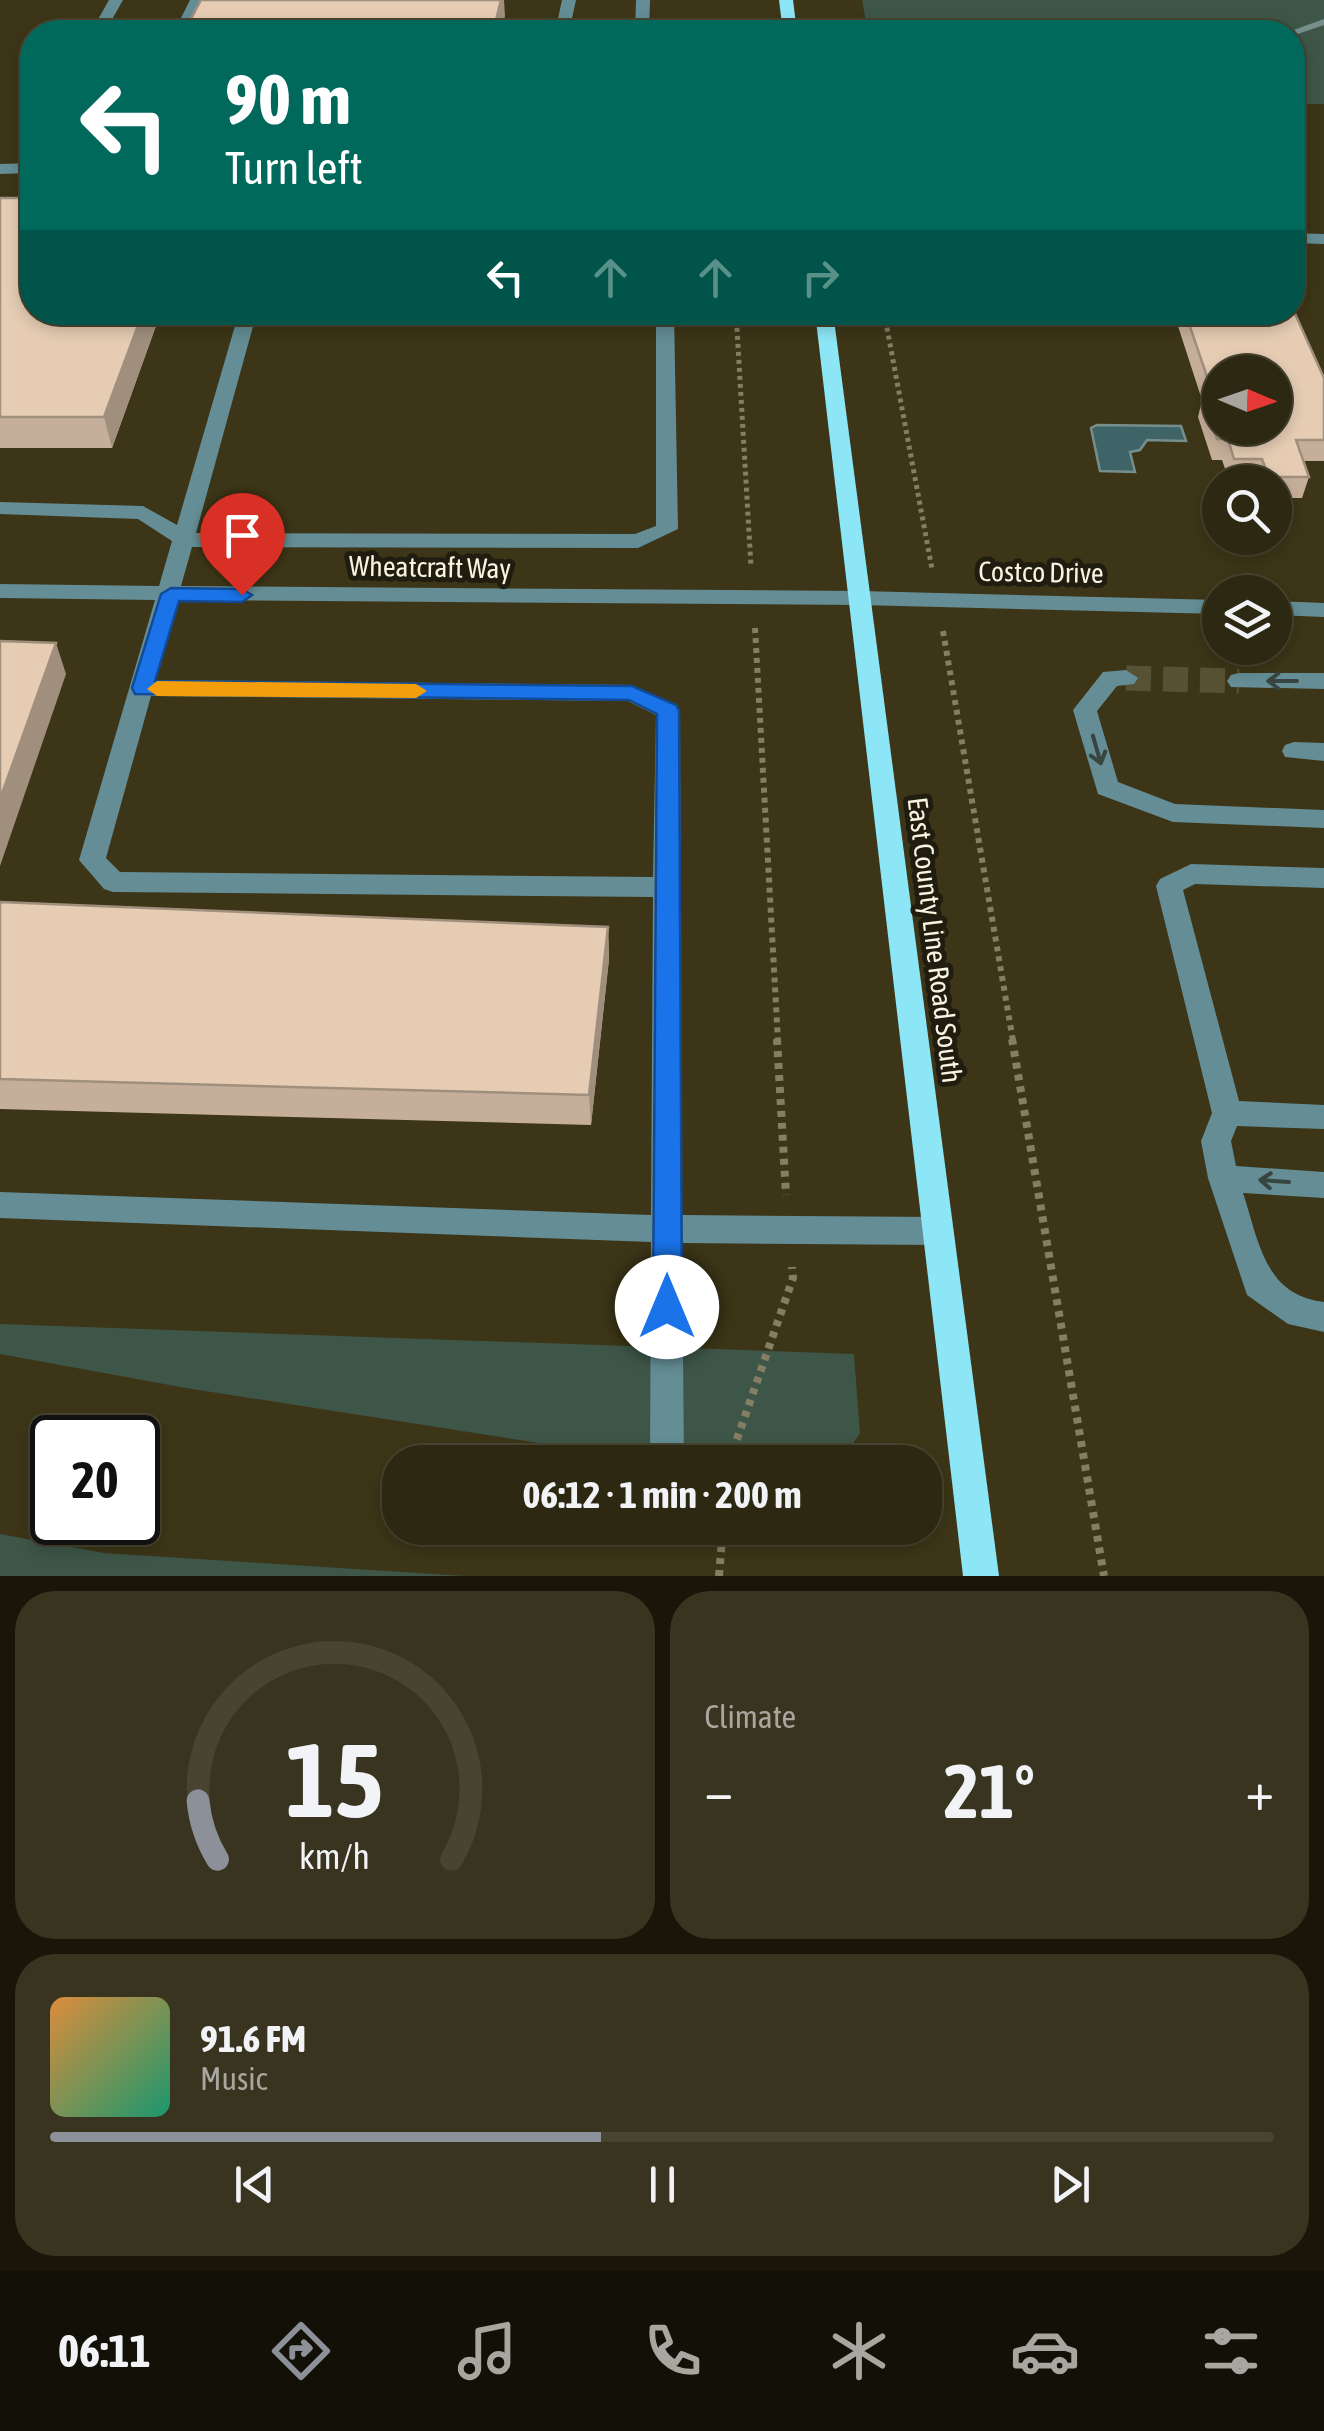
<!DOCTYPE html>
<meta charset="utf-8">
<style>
:root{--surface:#2d2811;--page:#39341f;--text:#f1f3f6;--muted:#a7a69f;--line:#484431;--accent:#8c9099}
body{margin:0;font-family:"Asap Condensed",sans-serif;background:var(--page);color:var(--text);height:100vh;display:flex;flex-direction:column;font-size:38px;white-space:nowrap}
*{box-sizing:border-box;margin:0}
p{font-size:32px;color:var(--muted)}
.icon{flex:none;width:55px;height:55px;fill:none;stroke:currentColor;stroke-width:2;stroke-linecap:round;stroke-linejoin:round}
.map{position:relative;height:1576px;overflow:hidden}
.details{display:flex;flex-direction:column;gap:15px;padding:15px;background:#191609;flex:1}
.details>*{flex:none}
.banner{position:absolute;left:20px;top:20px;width:1285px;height:305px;border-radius:40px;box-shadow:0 5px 15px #0003,0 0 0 2px var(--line);background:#00695c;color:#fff;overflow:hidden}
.needle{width:65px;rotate:92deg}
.tools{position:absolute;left:1202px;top:355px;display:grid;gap:20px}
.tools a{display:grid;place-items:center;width:90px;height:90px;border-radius:50%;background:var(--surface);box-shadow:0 5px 15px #0003,0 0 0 2px var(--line);font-size:50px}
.speed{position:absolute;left:30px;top:1415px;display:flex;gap:20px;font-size:50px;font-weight:700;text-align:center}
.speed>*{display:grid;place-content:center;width:130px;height:130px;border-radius:50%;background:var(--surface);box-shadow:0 5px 15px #0003,0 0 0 2px var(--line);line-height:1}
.speed .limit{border:5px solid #111;border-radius:15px;background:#fff;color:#111}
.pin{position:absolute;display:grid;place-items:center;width:85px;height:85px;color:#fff;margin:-102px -42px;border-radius:50% 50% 50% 0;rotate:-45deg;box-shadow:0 0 10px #0007}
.pin .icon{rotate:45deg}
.me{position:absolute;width:110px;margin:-55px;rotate:0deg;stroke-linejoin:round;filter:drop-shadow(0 0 8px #0008)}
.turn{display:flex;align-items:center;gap:35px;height:210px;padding:0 40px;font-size:45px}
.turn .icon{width:130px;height:130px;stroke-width:2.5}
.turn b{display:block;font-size:70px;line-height:85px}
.lanes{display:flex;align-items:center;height:95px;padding:0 40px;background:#0003;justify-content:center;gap:50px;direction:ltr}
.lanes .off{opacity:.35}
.big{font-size:75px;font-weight:700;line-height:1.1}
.details .tile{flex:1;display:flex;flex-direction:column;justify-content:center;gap:15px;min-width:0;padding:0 35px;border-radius:40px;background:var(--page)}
.details .dial{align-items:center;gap:0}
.dial svg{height:260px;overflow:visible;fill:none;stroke:var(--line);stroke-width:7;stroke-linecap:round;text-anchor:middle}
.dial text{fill:var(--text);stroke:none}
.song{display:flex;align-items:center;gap:30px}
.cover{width:120px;height:120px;border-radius:15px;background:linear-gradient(135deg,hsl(30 70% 55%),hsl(160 70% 35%))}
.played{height:10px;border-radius:5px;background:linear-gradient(90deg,var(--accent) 45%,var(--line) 45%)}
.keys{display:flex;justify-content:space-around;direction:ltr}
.heat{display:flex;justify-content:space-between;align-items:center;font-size:55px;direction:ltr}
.details .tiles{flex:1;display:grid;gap:15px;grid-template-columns:1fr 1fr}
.tile:last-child{grid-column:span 2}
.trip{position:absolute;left:382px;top:1445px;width:560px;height:100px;border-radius:40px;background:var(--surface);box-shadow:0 5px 15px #0003,0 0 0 2px var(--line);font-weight:700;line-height:100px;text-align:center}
.dock{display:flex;height:160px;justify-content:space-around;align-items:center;background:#121007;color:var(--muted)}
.dock .icon{width:70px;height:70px}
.dock .current{color:var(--accent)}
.dock b{font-size:45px;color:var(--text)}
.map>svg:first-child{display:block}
</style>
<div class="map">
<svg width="1324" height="1576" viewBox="0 0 1324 1576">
<rect width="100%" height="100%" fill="#3c3517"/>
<g fill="#3e5647">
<polygon points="862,0 1324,0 1324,104 1293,104 1292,32 868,32"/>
<polygon points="0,1324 854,1354 860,1433 847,1452 833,1462 539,1443 186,1388 0,1354"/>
<polygon points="0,1534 104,1553 464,1576 0,1576"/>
</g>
<polygon fill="#3e6467" stroke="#768f8c" stroke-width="2.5" points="1097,425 1181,426 1186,441 1147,440 1140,450 1130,452 1135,472 1100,471 1091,428"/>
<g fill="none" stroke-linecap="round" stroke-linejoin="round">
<polygon fill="#768f8c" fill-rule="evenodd" points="1324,19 1324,25 1292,36 1292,32 1288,32"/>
<polyline stroke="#585235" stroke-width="25" stroke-dasharray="25 12" stroke-linecap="butt" points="1126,678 1239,681"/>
<g stroke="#847e64" stroke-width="5" stroke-dasharray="4 4" stroke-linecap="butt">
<polyline points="736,312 751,566"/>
<polyline points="884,312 932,569"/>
</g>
<g stroke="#847e64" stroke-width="6" stroke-dasharray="5 5" stroke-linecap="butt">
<polyline points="755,628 778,1041"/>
<polyline points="943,631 1013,1041"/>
</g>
<g stroke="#847e64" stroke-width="8" stroke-dasharray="6 6" stroke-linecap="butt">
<polyline points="777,1039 786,1195"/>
<polyline points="1012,1039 1104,1576"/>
<polyline points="729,1462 793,1278 792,1267"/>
<polyline points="719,1576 723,1528"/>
</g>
<g fill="#648d95" fill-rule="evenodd">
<polygon points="109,0 123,0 105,32 91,32"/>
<polygon points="190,0 204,0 188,32 174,32"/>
<polygon points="562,0 576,0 569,32 555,32"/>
<polygon points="636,0 650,0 649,32 635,32"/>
<polygon points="32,163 32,173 0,174 0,164"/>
<polygon points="1292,233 1324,234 1324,244 1292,243"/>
<path d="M 239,312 L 257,312 L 196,533 L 635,534 L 656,526 L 656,312 L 674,312 L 678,529 L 638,548 L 192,547 L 181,586 L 860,591 L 1220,600 L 1220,614 L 860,605 L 177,600 L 155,680 L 632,685 L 676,705 L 680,711 L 682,1215 L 938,1217 L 949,1221 L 953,1231 L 949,1241 L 938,1245 L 682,1243 L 684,1462 L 650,1462 L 651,1242 L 0,1218 L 0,1192 L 651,1215 L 653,897 L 113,892 L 104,889 L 79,860 L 155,600 L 0,598 L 0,584 L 159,586 L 172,541 L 138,519 L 0,514 L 0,502 L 143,506 L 177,525 ZM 151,696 L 628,701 L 656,715 L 653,877 L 120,872 L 106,858 Z"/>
<polygon points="1275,601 1324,603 1324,617 1275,615"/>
<polygon points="1126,670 1138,678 1134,684 1117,686 1097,711 1118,782 1175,804 1324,810 1324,828 1173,822 1098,794 1073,710 1103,672"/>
<polygon points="1239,673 1324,673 1324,689 1231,687 1227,681 1231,675"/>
<polygon points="1294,742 1324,743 1324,761 1285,757 1282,751 1285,745"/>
<path d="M 1191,864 L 1324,868 L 1324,888 L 1195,884 L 1183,890 L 1239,1101 L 1324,1105 L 1324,1129 L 1237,1126 L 1231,1141 L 1236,1166 L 1324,1172 L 1324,1198 L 1243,1193 C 1259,1241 1264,1295 1324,1302 L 1324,1332 L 1288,1324 L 1247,1295 L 1208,1178 L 1201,1141 L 1212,1113 L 1156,886 L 1160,879 Z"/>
</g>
<g fill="#8de6f6" fill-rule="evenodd">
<polygon points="779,0 793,0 797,32 783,32"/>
<polygon points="815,312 833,312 999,1576 963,1576"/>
</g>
</g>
<g fill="#c5af9a">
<polygon points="0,198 32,312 161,312 112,448 0,448"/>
<polygon points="1021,312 1292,312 1296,314 1324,378 1324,461 1303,461 1309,477 1302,498 1275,498 1275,482 1257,482 1256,480 1229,480 1222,460 1212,460 1198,417 1202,400 1176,320 1022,319"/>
<polygon points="0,902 608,927 609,959 591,1125 0,1109"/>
</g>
<g fill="#a08f7d">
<polygon points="501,0 504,0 505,16 501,32 493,32"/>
<polygon points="1300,299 1294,319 1292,301"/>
<polygon points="143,312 161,312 112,448 104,417"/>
<polygon points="56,643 66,674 0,866 0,799"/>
<polygon points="608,927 609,959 591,1125 589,1095"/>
</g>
<g fill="#e5ccb3" stroke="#a08f7d" stroke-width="2.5" fill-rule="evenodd">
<polygon points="201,0 501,0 493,32 184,32"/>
<polygon points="0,198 32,198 32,312 143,312 104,417 0,417"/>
<polygon points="1292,280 1300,299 1292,301"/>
<path d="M 1292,307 L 1324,378 L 1324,440 L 1296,440 L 1309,477 L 1269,477 L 1262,459 L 1234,459 L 1228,439 L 1217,439 L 1203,397 L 1214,397 L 1185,312 L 1292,312 ZM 1220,372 L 1275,372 L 1275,428 L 1220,428 Z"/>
<polygon points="0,641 56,643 0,799"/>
<polygon points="0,902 608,927 589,1095 0,1079"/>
</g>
<defs><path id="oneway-shaft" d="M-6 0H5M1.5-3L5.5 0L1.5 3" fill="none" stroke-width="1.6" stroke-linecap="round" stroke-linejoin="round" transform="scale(2.5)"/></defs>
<g stroke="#38443f">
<use href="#oneway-shaft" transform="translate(1282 681) rotate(-180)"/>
<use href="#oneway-shaft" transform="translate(1097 750) rotate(74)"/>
<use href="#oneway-shaft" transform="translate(1274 1181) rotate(-176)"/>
</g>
<polygon fill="#1a73e8" stroke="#114b97" stroke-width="2.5" points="171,588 242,589 252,595 242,602 179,601 155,681 632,686 676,705 679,711 682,1307 678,1316 667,1320 657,1316 653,1307 657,714 629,700 135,694 132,688 161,594"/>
<polygon fill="#f59e0b" points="157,681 416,684 427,691 416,698 157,696 147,689"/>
<g text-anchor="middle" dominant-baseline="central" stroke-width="10" stroke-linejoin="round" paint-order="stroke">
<g font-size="28" fill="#f8f4e2" stroke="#201d10">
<text transform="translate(430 567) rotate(1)">Wheatcraft Way</text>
<text transform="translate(1041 572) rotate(1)">Costco Drive</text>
<text transform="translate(935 940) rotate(83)">East County Line Road South</text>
</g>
</g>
</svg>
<div class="tools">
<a><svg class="needle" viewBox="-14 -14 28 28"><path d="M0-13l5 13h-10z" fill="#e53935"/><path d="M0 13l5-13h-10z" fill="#a7a69f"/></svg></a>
<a><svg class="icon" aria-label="search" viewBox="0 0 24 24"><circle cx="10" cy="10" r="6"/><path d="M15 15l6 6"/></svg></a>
<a><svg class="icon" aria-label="layers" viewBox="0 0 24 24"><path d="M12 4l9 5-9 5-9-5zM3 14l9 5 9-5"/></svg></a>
</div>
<div class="speed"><div class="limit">20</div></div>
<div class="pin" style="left:242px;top:595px;background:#d93025"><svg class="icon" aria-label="arrive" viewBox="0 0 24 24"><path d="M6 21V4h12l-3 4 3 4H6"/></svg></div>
<svg class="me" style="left:667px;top:1307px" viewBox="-20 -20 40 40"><circle r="19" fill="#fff"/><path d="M0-13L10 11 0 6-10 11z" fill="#1a73e8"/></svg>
<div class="trip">06:12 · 1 min · 200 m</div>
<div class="banner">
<div class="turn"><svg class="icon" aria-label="left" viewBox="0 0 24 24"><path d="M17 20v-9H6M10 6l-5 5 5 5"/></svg><div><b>90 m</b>Turn left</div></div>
<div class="lanes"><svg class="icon" aria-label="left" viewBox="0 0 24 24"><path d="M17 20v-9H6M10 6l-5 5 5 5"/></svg><svg class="icon off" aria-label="ahead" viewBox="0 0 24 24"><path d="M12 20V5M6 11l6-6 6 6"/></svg><svg class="icon off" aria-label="ahead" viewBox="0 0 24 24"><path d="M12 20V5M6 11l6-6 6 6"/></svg><svg class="icon off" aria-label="right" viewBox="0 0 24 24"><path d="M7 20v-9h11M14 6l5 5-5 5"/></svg></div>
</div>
</div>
<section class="details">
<div class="tiles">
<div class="tile dial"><svg viewBox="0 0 100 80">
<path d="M14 69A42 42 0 1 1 86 69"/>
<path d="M14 69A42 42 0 0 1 8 51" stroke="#8c9099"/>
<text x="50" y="56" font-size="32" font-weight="700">15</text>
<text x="50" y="72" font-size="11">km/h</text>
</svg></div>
<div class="tile"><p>Climate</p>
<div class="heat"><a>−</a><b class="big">21°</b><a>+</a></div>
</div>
<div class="tile">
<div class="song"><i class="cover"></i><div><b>91.6 FM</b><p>Music</p></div></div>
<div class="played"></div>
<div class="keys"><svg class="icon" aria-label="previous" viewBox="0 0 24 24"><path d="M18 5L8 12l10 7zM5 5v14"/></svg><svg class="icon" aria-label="pause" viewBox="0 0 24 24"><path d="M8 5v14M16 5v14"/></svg><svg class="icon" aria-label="next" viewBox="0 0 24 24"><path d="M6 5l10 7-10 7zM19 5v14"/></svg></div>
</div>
</div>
</section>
<nav class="dock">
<b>06:11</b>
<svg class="icon current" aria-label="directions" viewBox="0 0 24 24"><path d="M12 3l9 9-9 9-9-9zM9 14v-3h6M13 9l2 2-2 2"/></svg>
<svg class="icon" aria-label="music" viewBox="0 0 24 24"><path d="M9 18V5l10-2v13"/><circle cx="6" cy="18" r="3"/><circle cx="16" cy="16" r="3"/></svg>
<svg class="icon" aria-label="phone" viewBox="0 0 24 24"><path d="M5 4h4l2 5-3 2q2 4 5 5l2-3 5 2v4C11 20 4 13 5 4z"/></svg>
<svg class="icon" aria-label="climate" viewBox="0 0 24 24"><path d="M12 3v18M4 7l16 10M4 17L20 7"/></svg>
<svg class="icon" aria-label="car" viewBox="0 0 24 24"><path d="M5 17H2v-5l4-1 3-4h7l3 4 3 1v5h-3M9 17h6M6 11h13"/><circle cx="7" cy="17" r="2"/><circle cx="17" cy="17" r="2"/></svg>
<svg class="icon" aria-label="filters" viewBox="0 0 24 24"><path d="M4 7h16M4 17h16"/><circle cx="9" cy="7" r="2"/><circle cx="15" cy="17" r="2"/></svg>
</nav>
